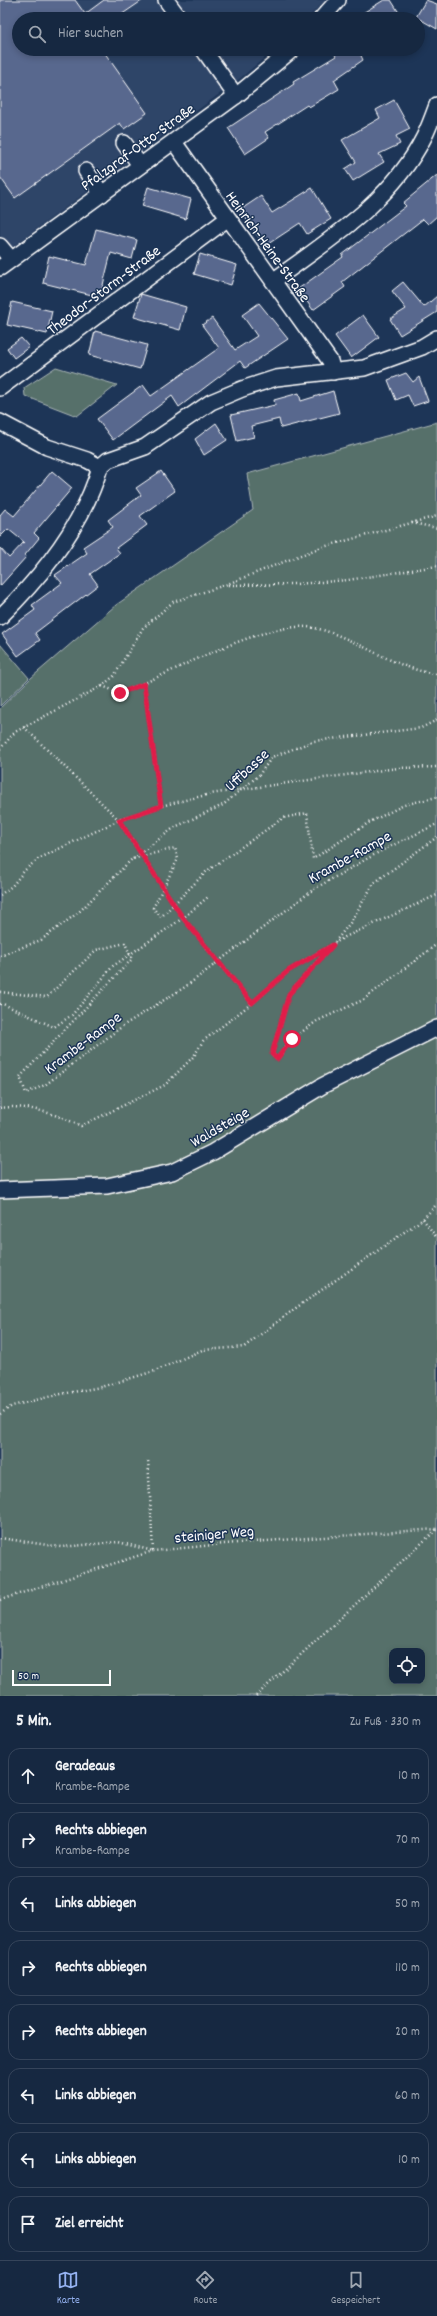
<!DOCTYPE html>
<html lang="de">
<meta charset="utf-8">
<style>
body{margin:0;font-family:Dekko,sans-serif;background:#23344c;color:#f1f3f6}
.controls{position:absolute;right:12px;bottom:12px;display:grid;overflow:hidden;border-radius:8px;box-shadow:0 2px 6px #0003}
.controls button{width:36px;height:36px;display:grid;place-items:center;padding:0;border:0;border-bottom:1px solid #35445a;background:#162841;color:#f1f3f6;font:20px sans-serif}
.scale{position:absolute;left:12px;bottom:10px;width:99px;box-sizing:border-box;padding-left:4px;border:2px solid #fff;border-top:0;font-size:11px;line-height:14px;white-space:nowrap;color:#fff;-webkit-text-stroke:3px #1d3557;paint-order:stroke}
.stop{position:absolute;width:12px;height:12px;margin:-9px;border:3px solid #e11d48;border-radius:50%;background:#fff}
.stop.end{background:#e11d48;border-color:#fff;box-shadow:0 1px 4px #0008}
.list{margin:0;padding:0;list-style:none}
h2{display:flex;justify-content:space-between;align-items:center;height:52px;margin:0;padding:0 16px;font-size:17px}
h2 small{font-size:13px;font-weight:400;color:#9ea6b1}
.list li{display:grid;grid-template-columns:26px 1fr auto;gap:12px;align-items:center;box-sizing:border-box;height:56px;margin:0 8px 8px;padding:0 8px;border:1px solid #35445a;border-radius:12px}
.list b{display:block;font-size:15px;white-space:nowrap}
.list p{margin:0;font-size:13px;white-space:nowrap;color:#9ea6b1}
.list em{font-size:13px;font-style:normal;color:#9ea6b1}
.icon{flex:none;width:22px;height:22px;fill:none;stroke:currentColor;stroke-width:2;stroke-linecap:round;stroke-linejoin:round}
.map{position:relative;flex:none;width:437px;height:1696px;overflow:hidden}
.search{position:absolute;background:#162841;box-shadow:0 2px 6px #0003;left:12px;right:12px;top:12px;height:44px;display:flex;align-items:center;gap:10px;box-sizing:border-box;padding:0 14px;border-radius:22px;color:#9ea6b1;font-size:15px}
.sheet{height:564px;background:#162841}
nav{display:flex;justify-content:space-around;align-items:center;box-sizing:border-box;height:56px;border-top:1px solid #35445a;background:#162841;font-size:11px;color:#9ea6b1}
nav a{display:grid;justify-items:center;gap:2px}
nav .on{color:#95b2f1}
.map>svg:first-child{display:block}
</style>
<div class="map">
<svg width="437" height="1696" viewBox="0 0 437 1696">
<rect width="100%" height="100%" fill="#1d3557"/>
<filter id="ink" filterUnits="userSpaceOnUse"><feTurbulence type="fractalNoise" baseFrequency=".025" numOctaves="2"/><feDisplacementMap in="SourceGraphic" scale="8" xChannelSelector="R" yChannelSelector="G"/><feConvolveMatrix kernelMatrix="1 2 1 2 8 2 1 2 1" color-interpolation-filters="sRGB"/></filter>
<g filter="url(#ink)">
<!-- built -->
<path fill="#2f4468" d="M0,0H325L307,19H19V49H275L237,81L0,256Z"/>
<!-- green -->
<g fill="#576f6b" stroke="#abb7b5" fill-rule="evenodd">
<path d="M56,367L117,385L77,416L25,396L24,388Z"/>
<path d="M437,422V1696H0V708L31,678L116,605L253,510L247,474ZM392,1651H422V1681H392Z"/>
<path d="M0,644L29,678L0,706Z"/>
</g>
<!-- building -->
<g fill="#59678e" stroke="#fff">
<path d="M0,0H75L85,14L104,0H143L115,19H19V49H102L147,113L124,129L120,123L15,198L0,177Z"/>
<path d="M384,0H391L403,19H353Z"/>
<path d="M426,0L437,4V29L416,17Z"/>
<path d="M331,49H358L363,60L334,80L339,89L309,107L307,105L265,132L269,138L245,154L228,128L294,84L293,82L336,56Z"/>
<path d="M394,100L410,129L396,136L400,144L379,154L384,162L353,181L345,169L356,162L342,140L380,118L376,110Z"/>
<path d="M437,175V216L428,224L423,219L342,282L345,287L313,310L298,289L343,257L342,255L406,206L403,203Z"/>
<path d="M148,187L191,199L186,219L142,206Z"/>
<path d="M312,188L331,219L307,234L300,223L265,246L240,210L261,196L272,213Z"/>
<path d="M96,229L137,240L132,259L111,253L100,297L43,283L49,256L86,265Z"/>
<path d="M200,254L237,265L231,285L194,274Z"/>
<path d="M403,282L424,307L437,296V312L400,335L390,319L406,309L392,291Z"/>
<path d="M141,294L186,307L180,330L134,317Z"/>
<path d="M12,302L52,311L47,334L7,325Z"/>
<path d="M259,303L288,339L245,368L240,361L179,407L172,396L113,440L97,419L143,385L151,396L219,348L202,325L212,318L235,350L257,336L242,315Z"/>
<path d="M363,315L379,337L351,358L335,336Z"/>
<path d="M95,331L147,345L140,369L89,355Z"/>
<path d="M21,338L29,347L14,358L7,348Z"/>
<path d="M406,373L413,382L419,377L428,401L413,406L408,395L396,400L388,380Z"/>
<path d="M333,391L339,413L281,428L279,419L251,426L254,437L237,441L231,415L275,405L274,400L299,393L301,401Z"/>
<path d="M216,423L227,440L204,455L195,439Z"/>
<path d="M52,471L72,488L34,533L39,538L25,555L26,557L0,586V548L9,558L24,542L8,529L0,537V515L5,509L14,516Z"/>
<path d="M161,471L175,491L140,516L147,525L116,548L120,553L90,574L98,585L35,633L40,640L18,656L2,634L35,610L32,605L62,583L55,575L87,553L83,547L113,527L108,520L141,495L136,488Z"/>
</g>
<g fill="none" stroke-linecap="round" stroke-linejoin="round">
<defs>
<g id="minor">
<path d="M166,0L180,19"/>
<path d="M321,19L338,0"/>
<path d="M203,49L236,96"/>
<path d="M174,142L330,361L333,372"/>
<path d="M124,143L140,165"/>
<path d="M86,171L102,194"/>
<path d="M0,246L11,259"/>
<path d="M0,268L236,96L293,49"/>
<path d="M273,281C329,240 392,201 424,137C429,127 433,116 437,105"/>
<path d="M0,388L227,219"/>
<path d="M0,422L47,447L87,460L100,467"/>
<path d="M100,467L108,460L145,447L211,402L242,389L276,378L364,368L422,347L437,338"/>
<path d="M0,617C42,576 84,523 100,467"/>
<path d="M0,1190L107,1186L172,1172L213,1152L322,1086L437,1028"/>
</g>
</defs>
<!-- minor casing -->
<use href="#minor" stroke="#fff" stroke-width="18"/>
<!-- path -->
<g stroke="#fff" stroke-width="2.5" stroke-dasharray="1 3" stroke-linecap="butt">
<path d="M412,523L437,528"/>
<path d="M229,585L296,584L348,580L437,566"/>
<path d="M144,684L161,806"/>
<path d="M102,686L120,693C170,675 265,618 315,628C358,638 393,669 437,674"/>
<path d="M24,727L119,820L183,918L252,1003"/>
<path d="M0,749L15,732L102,686L114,676L143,628L173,602L225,585L319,548L437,516"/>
<path d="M133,859L175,827L223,805L259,775L272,757L314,741L421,728L437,720"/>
<path d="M0,895L12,886L25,870L38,859L119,820L161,806L210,794L302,781L398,768L437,767"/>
<path d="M335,942L350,923L374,883L437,837"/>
<path d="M331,946L289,994L272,1054L277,1059L292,1039L317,1021L363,1000L437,944"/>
<path d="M0,956L41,940L79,912L132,859L175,848L178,859L153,908L161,917L207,871L283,818L307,813L313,859L370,822L404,805L437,797"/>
<path d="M0,992L47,997L96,950L125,943L132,959L20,1077L26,1093L45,1085L124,1025L185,987L314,889L379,852L437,824"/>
<path d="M0,1004H3L54,1027L72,1015L113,966L183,918L208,897"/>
<path d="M0,1108C27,1104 56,1114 81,1126L165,1085L194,1056L203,1041L252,1003L288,971L345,937L437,895"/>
<path d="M423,1219L437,1238"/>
<path d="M0,1414L12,1406L56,1395L101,1387L155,1371L202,1350L244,1347L293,1310L423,1219L437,1204"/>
<path d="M0,1538L61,1547L118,1542L153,1551L148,1459"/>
<path d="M0,1600L153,1551L224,1544L437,1529"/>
<path d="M256,1696L437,1529"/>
</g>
<!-- minor -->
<use href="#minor" stroke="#1d3557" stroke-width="15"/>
</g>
</g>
<g fill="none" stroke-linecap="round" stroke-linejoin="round" filter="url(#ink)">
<!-- route -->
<path stroke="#e11d48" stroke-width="5" d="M120,693L144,684L161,806L119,820L183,918L252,1003L288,971L333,945L289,994L272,1054L277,1059L292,1039"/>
</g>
<g text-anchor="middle" stroke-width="3" stroke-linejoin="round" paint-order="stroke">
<!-- street labels -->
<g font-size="16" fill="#fff" stroke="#1d3557">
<text transform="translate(137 146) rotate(-36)" y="6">Pfalzgraf-Otto-Straße</text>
<text transform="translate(269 246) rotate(54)" y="6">Heinrich-Heine-Straße</text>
<text transform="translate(103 289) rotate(-37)" y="6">Theodor-Storm-Straße</text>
<text transform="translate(246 769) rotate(-43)" y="6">Uffbasse</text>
<text transform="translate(349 856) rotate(-29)" y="6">Krambe-Rampe</text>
<text transform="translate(82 1042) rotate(-37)" y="6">Krambe-Rampe</text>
<text transform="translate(219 1126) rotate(-30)" y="6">Waldsteige</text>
<text transform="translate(214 1533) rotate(-5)" y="6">steiniger Weg</text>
</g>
</g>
</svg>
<div class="controls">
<button><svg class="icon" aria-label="locate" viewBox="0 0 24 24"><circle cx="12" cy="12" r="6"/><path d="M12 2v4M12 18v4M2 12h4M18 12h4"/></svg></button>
</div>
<div class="scale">50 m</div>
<div class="stop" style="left:292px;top:1039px"></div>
<div class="stop end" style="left:120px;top:693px"></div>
<div class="search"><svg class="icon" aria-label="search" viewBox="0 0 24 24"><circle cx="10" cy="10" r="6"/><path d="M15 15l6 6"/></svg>Hier suchen</div>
</div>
<section class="sheet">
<h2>5 Min.<small>Zu Fuß · 330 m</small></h2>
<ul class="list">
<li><svg class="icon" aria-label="ahead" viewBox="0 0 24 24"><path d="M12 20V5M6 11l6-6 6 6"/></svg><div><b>Geradeaus</b><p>Krambe-Rampe</p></div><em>10 m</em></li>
<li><svg class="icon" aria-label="right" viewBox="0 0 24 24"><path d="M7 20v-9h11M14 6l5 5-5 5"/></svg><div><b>Rechts abbiegen</b><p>Krambe-Rampe</p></div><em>70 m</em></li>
<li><svg class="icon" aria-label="left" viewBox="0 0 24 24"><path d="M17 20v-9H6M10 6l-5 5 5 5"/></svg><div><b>Links abbiegen</b></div><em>50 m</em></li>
<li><svg class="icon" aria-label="right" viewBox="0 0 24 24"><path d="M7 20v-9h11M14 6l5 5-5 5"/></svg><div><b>Rechts abbiegen</b></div><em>110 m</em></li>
<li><svg class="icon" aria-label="right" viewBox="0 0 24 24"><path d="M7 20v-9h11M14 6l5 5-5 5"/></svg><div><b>Rechts abbiegen</b></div><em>20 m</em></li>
<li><svg class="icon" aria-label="left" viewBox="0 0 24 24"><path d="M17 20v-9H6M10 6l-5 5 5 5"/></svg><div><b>Links abbiegen</b></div><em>60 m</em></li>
<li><svg class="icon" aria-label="left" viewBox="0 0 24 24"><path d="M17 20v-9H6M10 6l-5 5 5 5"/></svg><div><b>Links abbiegen</b></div><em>10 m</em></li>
<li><svg class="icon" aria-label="arrive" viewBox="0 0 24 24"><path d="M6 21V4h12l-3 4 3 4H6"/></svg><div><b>Ziel erreicht</b></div></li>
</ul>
</section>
<nav>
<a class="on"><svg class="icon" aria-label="map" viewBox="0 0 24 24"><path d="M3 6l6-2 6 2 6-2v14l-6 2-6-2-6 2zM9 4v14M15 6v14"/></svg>Karte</a>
<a><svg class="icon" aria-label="directions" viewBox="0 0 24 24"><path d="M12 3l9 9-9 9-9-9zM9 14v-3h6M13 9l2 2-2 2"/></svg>Route</a>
<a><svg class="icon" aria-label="saved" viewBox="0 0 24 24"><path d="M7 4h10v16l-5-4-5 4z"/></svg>Gespeichert</a>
</nav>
